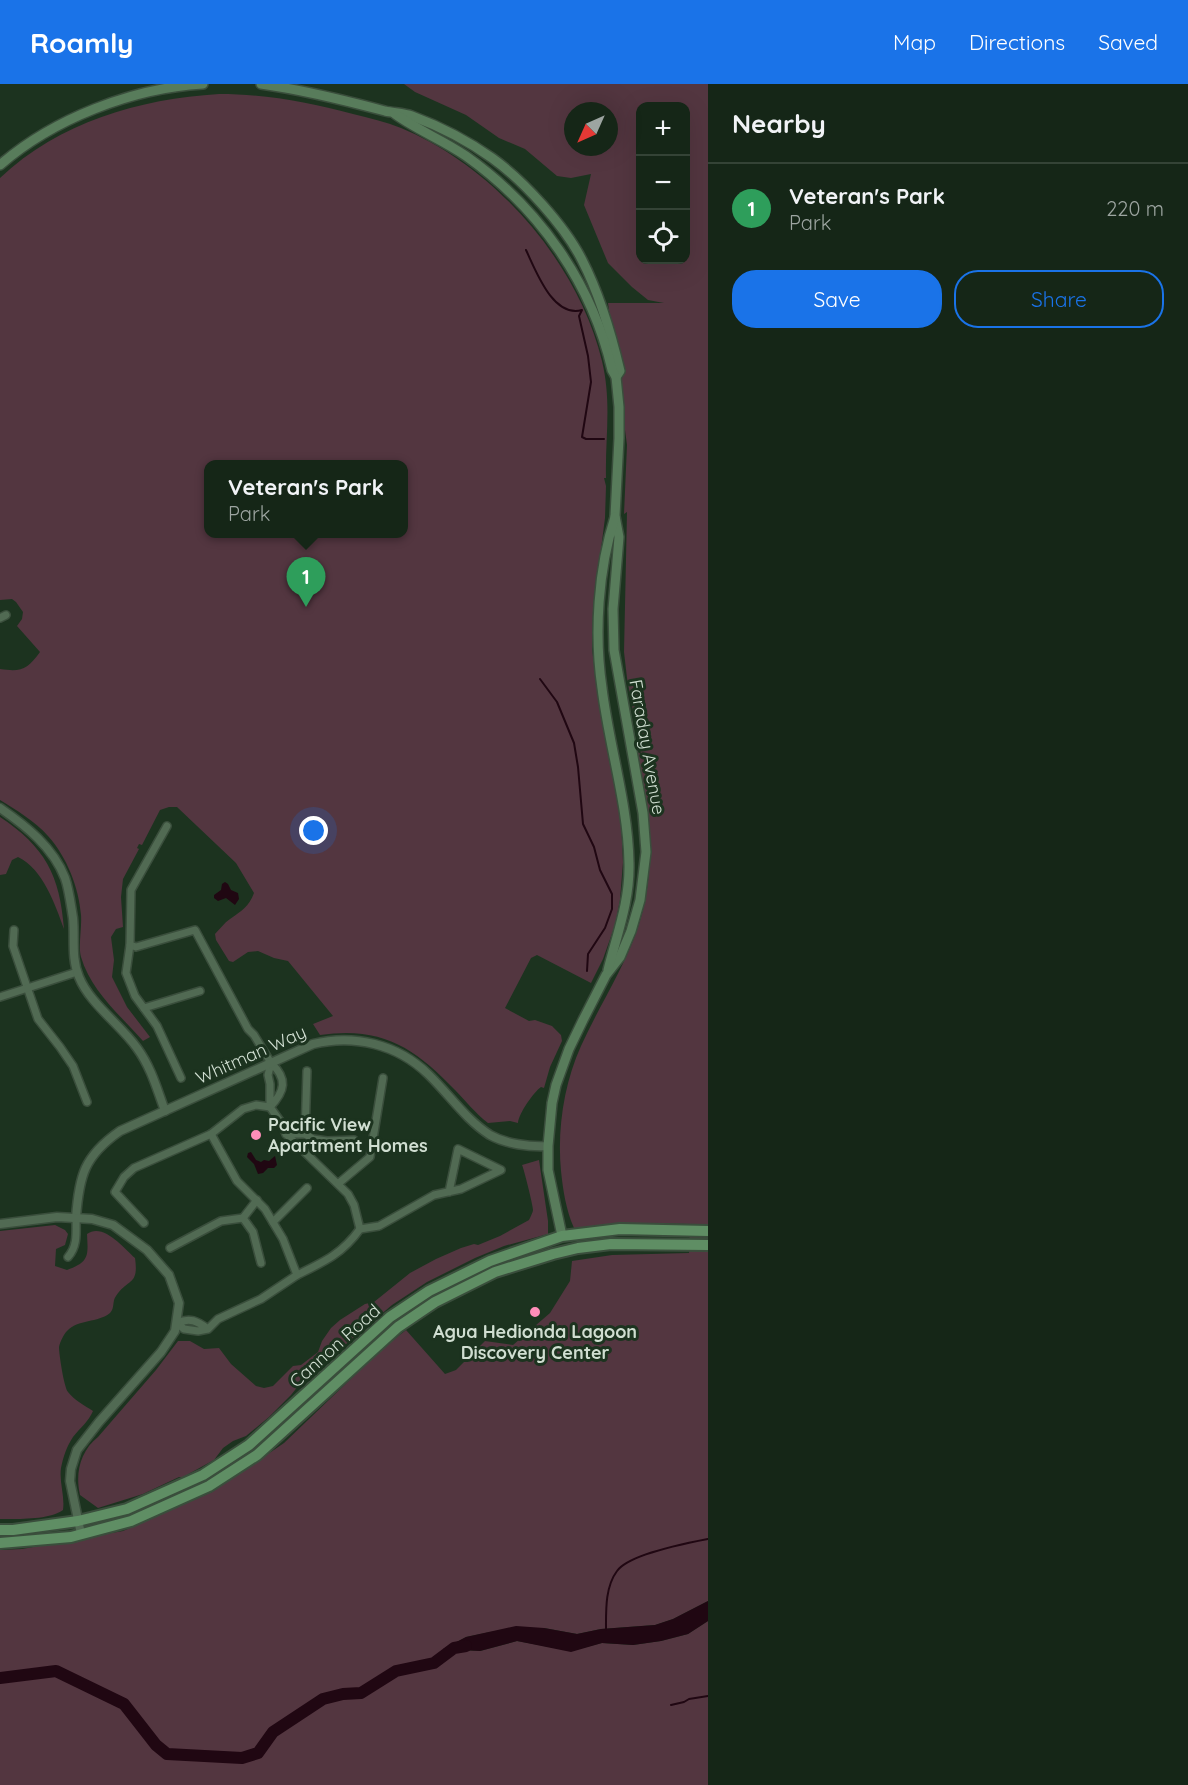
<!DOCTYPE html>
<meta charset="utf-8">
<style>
body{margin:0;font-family:Quicksand,sans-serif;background:#223224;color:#f1f3f6}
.controls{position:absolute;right:18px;top:18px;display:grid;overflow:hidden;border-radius:12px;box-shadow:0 6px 24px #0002}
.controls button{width:54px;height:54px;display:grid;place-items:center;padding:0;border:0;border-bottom:2px solid #344336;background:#152617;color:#f1f3f6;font:30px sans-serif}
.compass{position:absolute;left:564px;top:18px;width:54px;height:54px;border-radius:50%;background:#152617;box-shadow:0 6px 24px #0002;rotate:225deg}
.you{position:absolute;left:314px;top:747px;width:21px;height:21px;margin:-15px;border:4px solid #fff;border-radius:50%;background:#1a73e8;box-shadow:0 0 0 9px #1a73e833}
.badge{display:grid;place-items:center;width:39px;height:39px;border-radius:50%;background:#1a73e8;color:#fff;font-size:20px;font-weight:700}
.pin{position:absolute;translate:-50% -50px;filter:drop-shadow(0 2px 3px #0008)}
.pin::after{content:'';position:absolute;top:32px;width:21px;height:18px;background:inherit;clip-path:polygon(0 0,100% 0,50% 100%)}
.popup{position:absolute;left:204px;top:376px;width:204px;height:78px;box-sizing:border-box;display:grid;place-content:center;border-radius:12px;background:#152617;filter:drop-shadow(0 2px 4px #0005);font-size:20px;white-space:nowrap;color:#9da5a1}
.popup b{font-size:22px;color:#f1f3f6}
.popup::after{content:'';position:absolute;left:50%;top:100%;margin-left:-12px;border:12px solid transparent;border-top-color:#152617}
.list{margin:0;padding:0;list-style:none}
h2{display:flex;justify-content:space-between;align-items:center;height:78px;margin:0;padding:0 24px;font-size:26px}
h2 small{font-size:20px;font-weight:400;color:#9da5a1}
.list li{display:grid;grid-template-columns:39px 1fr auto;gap:18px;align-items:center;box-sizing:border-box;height:90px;padding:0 24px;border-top:2px solid #344336}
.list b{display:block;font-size:22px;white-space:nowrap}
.list p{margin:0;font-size:20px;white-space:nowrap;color:#9da5a1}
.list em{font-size:20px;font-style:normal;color:#9da5a1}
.actions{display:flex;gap:12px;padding:18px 24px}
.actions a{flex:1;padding:14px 0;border:2px solid #1a73e8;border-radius:24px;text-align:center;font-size:21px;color:#1a73e8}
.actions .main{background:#1a73e8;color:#fff}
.icon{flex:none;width:33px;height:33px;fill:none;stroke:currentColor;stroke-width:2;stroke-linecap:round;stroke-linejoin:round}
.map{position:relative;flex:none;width:708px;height:1701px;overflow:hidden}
header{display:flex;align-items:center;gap:36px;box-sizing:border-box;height:84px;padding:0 30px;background:#1a73e8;color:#fff}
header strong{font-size:28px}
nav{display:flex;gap:33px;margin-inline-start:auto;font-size:21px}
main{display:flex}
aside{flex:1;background:#152617}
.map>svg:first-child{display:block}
</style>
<header>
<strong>Roamly</strong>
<nav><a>Map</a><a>Directions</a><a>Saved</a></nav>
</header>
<main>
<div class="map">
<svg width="708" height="1701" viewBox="0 0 708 1701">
<rect width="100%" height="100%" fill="#1c331f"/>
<!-- green -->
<g fill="#533640" fill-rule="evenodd">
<path d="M404,0H708V1517L673,1535L655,1541L601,1545L577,1550L544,1544L490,1548L466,1553L444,1565L480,1567L517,1557L571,1567L602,1559L633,1561L661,1557L688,1550L708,1537V1701H0V1466L22,1465L123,1447L212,1408L284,1359L383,1264L406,1246L445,1290L456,1286L485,1257L513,1261L550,1229L570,1197L572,1177L612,1171L689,1169L690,1140L647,1139L574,1144C566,1126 563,1106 561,1087C557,1045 564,1000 581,962C599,922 624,885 638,843C658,783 648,728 637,668L641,670L627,594L624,568L627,428L624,430L627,361L608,219H664L648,216L632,203L608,179L584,121L591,90L571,94L557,92L525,65L499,54L466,31L415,8ZM640,22H686V176H640ZM573,27H609V63H573Z"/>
<path d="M219,10C265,10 308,18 353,30C369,34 386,38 401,44C495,83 578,178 602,277C612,319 605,353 606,394H604L606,402L605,434L593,527L592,565L597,604L621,737L623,778L620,816L615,841L603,875L591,899L537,871L531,874L505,924L529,937L535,936L552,942L561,951L562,957L550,983L544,1004L541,1003C533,1009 519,1029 518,1039L510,1037L488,1039C475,1029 466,1017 455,1006C414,963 381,942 320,951L313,940L333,932L288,877L274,874L258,867L248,868L233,878L229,877L216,856L215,850C220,845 224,839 230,835C241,827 249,823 254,809L236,779L177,723H169L160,726L142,761L139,760L137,764L139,765L123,795L121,813L123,843L116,845L111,853L114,876L112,893L127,923L150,953L143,957C120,931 91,907 81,873C78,862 82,844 81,831C79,804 67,773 48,752C35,737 16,726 0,716V585C21,588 27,586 40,568L17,542L22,535L23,528L16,518L12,515L0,516V94C59,38 139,15 219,10ZM208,380H404V450H208Z"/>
<path d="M0,733C45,763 60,791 64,845C55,820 43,785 18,773L12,776L6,790L0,791Z"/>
<path d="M539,1076L548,1137V1150L504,1162L475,1174L427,1198L392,1221L339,1266L307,1296L299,1301L291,1311L269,1333L246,1352L233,1357L223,1364L214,1376L183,1393H179L143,1410L98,1424L80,1411C75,1390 80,1367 98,1353L156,1286L178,1257H190L204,1265L219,1264L231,1280L256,1302L264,1304L273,1302L293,1282L301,1281L318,1268L322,1257L331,1244L340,1236L365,1220L374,1218L410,1189L436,1175L461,1164L474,1160L478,1161L500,1152L529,1136C530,1134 533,1128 533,1126C533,1122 524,1085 522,1081Z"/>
<path d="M55,1141L65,1146L68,1150L65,1161L56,1165L55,1182L67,1186C90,1178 88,1171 87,1150C103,1138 124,1164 135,1174C139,1202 128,1194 116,1212C112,1217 115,1224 110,1229C98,1239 78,1235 67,1247C64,1250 60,1258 59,1263C59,1270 64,1303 68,1308C74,1316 84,1321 93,1327C89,1337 80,1344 73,1353C67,1362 63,1373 61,1384C59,1398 65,1412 63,1426C49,1436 18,1435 0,1435V1147Z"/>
</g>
<!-- water -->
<g fill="#200712">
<path d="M225,798L228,800L231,806L238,809L239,815L235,821L226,814L218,817L214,814V811L221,806L222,800Z"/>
<path d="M251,1068L256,1076L261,1078L264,1076L269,1077L275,1072L277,1081L274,1084H268L263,1089L258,1090L254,1080L247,1073L248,1069Z"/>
<path d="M708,1517V1537L688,1550L661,1557L633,1561L602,1559L571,1568L517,1557L480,1567L443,1565L466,1553L516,1542L544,1544L577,1550L601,1545L655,1541L673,1535Z"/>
</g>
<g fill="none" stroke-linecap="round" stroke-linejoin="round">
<!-- stream -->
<g stroke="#200712" stroke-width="2">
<path d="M526,166C536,187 553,234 582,226L579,232L588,272L591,298L582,353L586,355H604"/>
<path d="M540,595L557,618L574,659L578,683L583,740L594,763L600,786L612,810V825L605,844L588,870L587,887"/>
<path d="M606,1546C606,1527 605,1503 617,1487C629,1470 687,1459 708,1455"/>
<path d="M671,1621L684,1618L689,1615L708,1612"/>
</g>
<!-- river -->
<path stroke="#200712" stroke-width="12" d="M0,1594L56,1587L124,1620L156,1661L167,1670L242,1674L258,1669L273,1648L323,1615L343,1610L361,1609L396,1587L434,1579L454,1564L466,1562"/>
<defs>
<g id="minor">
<path d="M0,534L6,531"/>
<path d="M167,742L131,806L130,861L136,863L195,846L248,945L254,951L271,979"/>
<path d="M14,846L13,862L38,935L60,963L73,982L87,1018"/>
<path d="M130,861L126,889L135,912L157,942L181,994"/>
<path d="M0,913L77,888"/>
<path d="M144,924L200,907"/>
<path d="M270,1023C285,1007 288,995 271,979L268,991L270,1000V1023L280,1037L286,1050L348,1110L354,1121L360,1145"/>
<path d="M286,1050H305L313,1055L327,1057L354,1056"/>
<path d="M305,1050L307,987"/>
<path d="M339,1099L370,1073L383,994"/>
<path d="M257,1116L243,1134L253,1148L261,1179"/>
<path d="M273,1138L307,1104"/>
<path d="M144,1139L115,1108L124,1093L134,1084L211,1050L243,1025L256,1021L270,1023"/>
<path d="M170,1164L221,1137L243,1134"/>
<path d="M68,1173C78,1162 76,1148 76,1134"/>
<path d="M297,1191C324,1178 342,1170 360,1145L379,1142L434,1111L461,1105L501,1086L458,1065L449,1108"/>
<path d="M208,1245C197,1237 190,1233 177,1239L184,1245L198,1247L208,1245L218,1235L261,1215L297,1191L283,1155L265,1125L237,1097L211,1050"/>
</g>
<g id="tertiary">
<path d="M0,724C26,742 53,763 65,794C69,805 71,822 73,834C75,854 71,874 79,893C90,920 120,940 137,964C151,983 157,1005 165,1027"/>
<path d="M76,1134C79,1092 84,1072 120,1047L313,960C354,950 397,960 428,990C449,1010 465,1035 490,1051C506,1060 529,1063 548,1062"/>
<path d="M0,1140L57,1133L92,1135L113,1141L147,1166L169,1191L179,1219L175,1247L161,1268L99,1338L77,1366L71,1385L70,1397L81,1450"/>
</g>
<g id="secondary">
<path d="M261,0C304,6 344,16 385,27C394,29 404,29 412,32C439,42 468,57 492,74C523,96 565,142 582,176C600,211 611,249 620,287L616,293"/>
<path d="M395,30C417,46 443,56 466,72C539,124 592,199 612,286L616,293L619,323V354L615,432L619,453L613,525L614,566L643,729L646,768L640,816L631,847L620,873L606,891L583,936L569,965L556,1001L552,1019L548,1062V1086L561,1147"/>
<path d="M0,81C53,35 132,4 203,0"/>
<path d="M608,886C617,850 630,817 629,779C628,720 609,662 602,604C594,550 598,485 615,433"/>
</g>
<g id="primary">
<path d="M0,1446H13L78,1437L127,1425L203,1391L249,1361L390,1233L429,1207L490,1177L562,1152L620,1145L708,1147"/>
<path d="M0,1459L71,1453L131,1437L209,1402L257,1371L398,1243L435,1218L495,1188L553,1170L578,1164L611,1160L708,1161"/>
</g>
</defs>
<!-- minor casing -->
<use href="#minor" stroke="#3a4e3c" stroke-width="10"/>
<!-- tertiary casing -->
<use href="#tertiary" stroke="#3a4e3c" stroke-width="11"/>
<!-- secondary casing -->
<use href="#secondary" stroke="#3a4e3c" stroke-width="12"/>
<!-- primary casing -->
<use href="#primary" stroke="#3a4e3c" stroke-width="14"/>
<!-- minor -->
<use href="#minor" stroke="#516a53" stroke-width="7"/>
<!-- tertiary -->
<use href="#tertiary" stroke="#516a53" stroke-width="8"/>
<!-- secondary -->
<use href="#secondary" stroke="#587c5b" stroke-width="9"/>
<!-- primary -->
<use href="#primary" stroke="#5f8e64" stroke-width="10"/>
</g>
<!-- markers -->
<g fill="#ff8eb9" stroke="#1c331f" stroke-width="2">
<circle cx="256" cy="1051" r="6"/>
<circle cx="535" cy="1228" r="6"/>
</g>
<g text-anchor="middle" stroke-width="6" stroke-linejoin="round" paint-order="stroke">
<!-- street labels -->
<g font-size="18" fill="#d0ded1" stroke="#1c331f">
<text transform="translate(647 663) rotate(80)" y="6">Faraday Avenue</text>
<text transform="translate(251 971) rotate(-24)" y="6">Whitman Way</text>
<text transform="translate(335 1262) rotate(-42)" y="6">Cannon Road</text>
</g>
<!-- poi labels -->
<g font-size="18" font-weight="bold" fill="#d0ded1" stroke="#1c331f" text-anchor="start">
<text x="268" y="1047">Pacific View<tspan x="268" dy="21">Apartment Homes</tspan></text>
<text x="535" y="1254" text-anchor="middle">Agua Hedionda Lagoon<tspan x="535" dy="21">Discovery Center</tspan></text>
</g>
</g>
</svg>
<div class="controls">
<button>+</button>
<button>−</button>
<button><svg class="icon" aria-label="locate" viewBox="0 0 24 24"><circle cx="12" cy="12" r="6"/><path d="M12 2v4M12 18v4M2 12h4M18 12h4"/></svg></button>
</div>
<svg class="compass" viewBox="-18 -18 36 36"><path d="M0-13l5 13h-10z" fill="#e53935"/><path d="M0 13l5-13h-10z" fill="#9da5a1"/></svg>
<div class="you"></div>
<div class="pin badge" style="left:306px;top:523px;background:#2e9e5b">1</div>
<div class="popup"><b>Veteran's Park</b>Park</div>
</div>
<aside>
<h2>Nearby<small></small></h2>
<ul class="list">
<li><span class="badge" style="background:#2e9e5b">1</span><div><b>Veteran's Park</b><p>Park</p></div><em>220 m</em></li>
</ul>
<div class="actions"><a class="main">Save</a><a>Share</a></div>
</aside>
</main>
